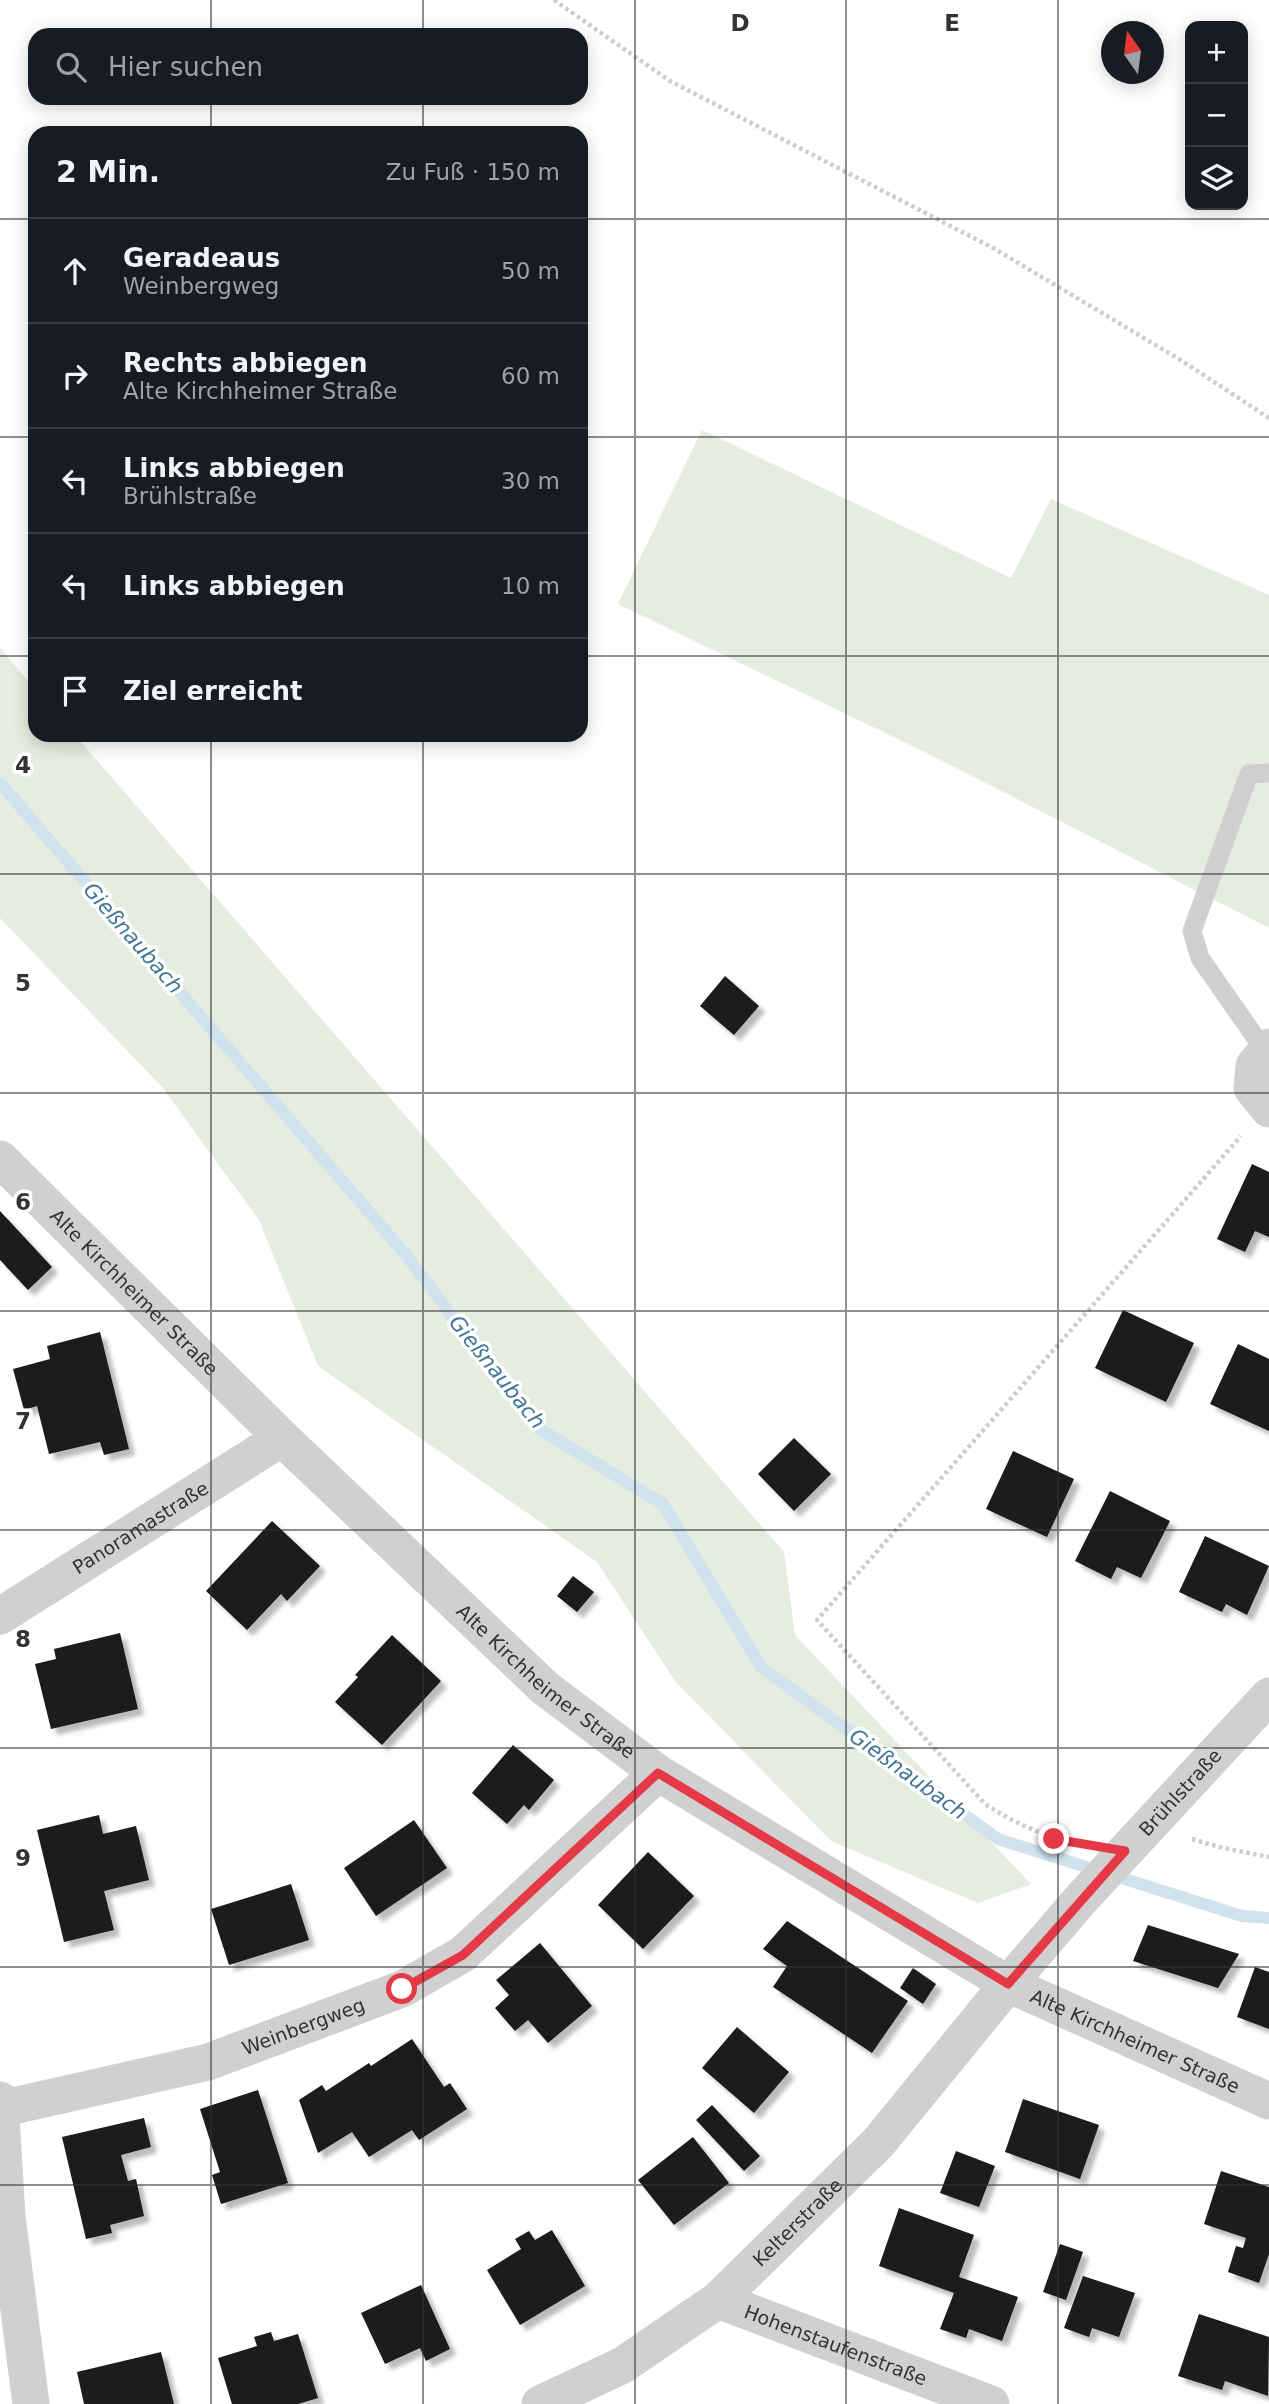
<!DOCTYPE html>
<html lang="de">
<meta charset="utf-8">
<style>
body{margin:0;font-family:"DejaVu Sans",sans-serif;background:#242831;color:#f1f3f6}
.controls{position:absolute;right:21px;top:21px;display:grid;overflow:hidden;border-radius:14px;box-shadow:0 4px 18px #0003}
.controls button{width:63px;height:63px;display:grid;place-items:center;padding:0;border:0;border-bottom:2px solid #363941;background:#171b24;color:#f1f3f6;font:35px sans-serif}
.compass{position:absolute;left:1101px;top:21px;width:63px;height:63px;border-radius:50%;background:#171b24;box-shadow:0 4px 18px #0003;rotate:346deg}
.stop{position:absolute;width:21px;height:21px;margin:-16px;border:5px solid #e63946;border-radius:50%;background:#fff}
.stop.end{background:#e63946;border-color:#fff;box-shadow:0 2px 7px #0008}
.list{margin:0;padding:0;list-style:none}
h2{display:flex;justify-content:space-between;align-items:center;height:91px;margin:0;padding:0 28px;font-size:30px}
h2 small{font-size:23px;font-weight:400;color:#9ea1a6}
.list li{display:grid;grid-template-columns:46px 1fr auto;gap:21px;align-items:center;box-sizing:border-box;height:105px;padding:0 28px;border-top:2px solid #363941}
.list b{display:block;font-size:26px;white-space:nowrap}
.list p{margin:0;font-size:23px;white-space:nowrap;color:#9ea1a6}
.list em{font-size:23px;font-style:normal;color:#9ea1a6}
.icon{flex:none;width:38px;height:38px;fill:none;stroke:currentColor;stroke-width:2;stroke-linecap:round;stroke-linejoin:round}
.map{position:relative;flex:none;width:1269px;height:2404px;overflow:hidden}
.search{position:absolute;background:#171b24;box-shadow:0 4px 18px #0003;left:28px;top:28px;width:560px;height:77px;display:flex;align-items:center;gap:18px;box-sizing:border-box;padding:0 24px;border-radius:21px;color:#9ea1a6;font-size:26px}
.panel{position:absolute;background:#171b24;box-shadow:0 4px 18px #0003;left:28px;top:126px;width:560px;height:616px;border-radius:21px}
.map>svg:first-child{display:block}
</style>
<div class="map">
<svg width="1269" height="2404" viewBox="0 0 1269 2404">
<defs>
<filter id="shadow"><feDropShadow dx="6" dy="6" stdDeviation="2" flood-color="#0004"/></filter>
</defs>
<rect width="100%" height="100%" fill="#fff"/>
<!-- green -->
<g fill="#e6ecdf">
<path d="M702,430L1011,578L1051,499L1269,595V928L927,753L618,604Z"/>
<path d="M0,648L35,689V735H75L784,1552L795,1635L1031,1884L978,1903L831,1841L675,1681L597,1562L318,1366L259,1220L162,1087L0,918Z"/>
</g>
<g fill="none" stroke-linecap="round" stroke-linejoin="round">
<!-- stream -->
<path stroke="#cfe2ee" stroke-width="12" d="M0,783L406,1255L536,1427L663,1504L761,1667L998,1839L1242,1916L1269,1918"/>
</g>
<!-- building -->
<g fill="#1a1a1a" filter="url(#shadow)">
<path d="M725,976L759,1006L734,1035L700,1006Z"/>
<path d="M1252,1164L1269,1172V1237L1255,1231L1245,1252L1217,1239Z"/>
<path d="M0,1211L52,1267L28,1290L0,1260Z"/>
<path d="M1123,1310L1194,1343L1166,1402L1095,1368Z"/>
<path d="M100,1332L129,1449L104,1455L100,1442L49,1454L37,1406L24,1410L13,1369L50,1359L47,1346Z"/>
<path d="M1238,1344L1269,1359V1431L1210,1404Z"/>
<path d="M794,1438L831,1474L794,1511L758,1474Z"/>
<path d="M1013,1451L1074,1479L1047,1537L986,1509Z"/>
<path d="M1110,1491L1170,1521L1141,1578L1117,1567L1111,1579L1075,1561Z"/>
<path d="M272,1521L320,1566L287,1601L281,1594L247,1630L206,1591Z"/>
<path d="M1205,1536L1269,1566L1247,1615L1226,1604L1222,1612L1179,1592Z"/>
<path d="M573,1576L594,1592L577,1612L557,1596Z"/>
<path d="M120,1633L138,1709L51,1729L35,1664L56,1659L54,1649Z"/>
<path d="M392,1635L441,1681L382,1745L335,1702L358,1677L355,1675Z"/>
<path d="M513,1745L554,1780L529,1810L524,1805L507,1824L472,1793Z"/>
<path d="M99,1815L103,1834L136,1826L149,1880L104,1891L114,1930L64,1942L37,1830Z"/>
<path d="M414,1820L447,1868L376,1916L344,1868Z"/>
<path d="M648,1852L694,1896L643,1949L598,1905Z"/>
<path d="M291,1884L309,1940L229,1965L211,1909Z"/>
<path d="M787,1921L908,2001L872,2053L773,1987L787,1966L763,1949Z"/>
<path d="M1148,1925L1239,1954L1218,1988L1133,1961Z"/>
<path d="M540,1943L592,2006L548,2043L528,2020L515,2031L495,2008L509,1995L496,1980Z"/>
<path d="M1255,1967L1269,1972V2029L1237,2017Z"/>
<path d="M913,1968L936,1984L923,2004L900,1988Z"/>
<path d="M737,2027L789,2072L754,2113L702,2068Z"/>
<path d="M412,2039L444,2087L450,2083L467,2109L419,2140L412,2130L369,2157L352,2132L318,2153L299,2100L322,2085L326,2091L369,2063L371,2066Z"/>
<path d="M258,2090L288,2183L221,2204L212,2175L220,2172L200,2109Z"/>
<path d="M1023,2099L1099,2125L1080,2179L1005,2152Z"/>
<path d="M712,2105L760,2156L744,2171L696,2120Z"/>
<path d="M144,2118L151,2147L121,2155L128,2181L136,2179L144,2216L110,2225L112,2233L86,2239L62,2137Z"/>
<path d="M693,2137L729,2183L674,2225L638,2180Z"/>
<path d="M956,2151L995,2166L979,2207L940,2193Z"/>
<path d="M1221,2171L1269,2187V2254L1259,2283L1228,2272L1236,2246L1243,2248L1246,2238L1204,2224Z"/>
<path d="M899,2208L974,2235L959,2277L1018,2297L1002,2341L969,2329L966,2338L940,2329L954,2293L879,2266Z"/>
<path d="M552,2230L585,2286L520,2325L487,2270L521,2249L515,2239L529,2231L535,2240Z"/>
<path d="M1060,2244L1083,2252L1066,2300L1043,2292Z"/>
<path d="M1083,2276L1135,2293L1119,2337L1092,2328L1089,2337L1064,2328Z"/>
<path d="M421,2285L450,2349L426,2361L420,2348L385,2364L361,2313Z"/>
<path d="M1199,2314L1269,2337L1268,2396L1225,2381L1222,2390L1178,2376Z"/>
<path d="M271,2332L274,2341L298,2334L318,2398L298,2404H232L218,2358L257,2346L254,2337Z"/>
<path d="M161,2352L174,2404H84L77,2372Z"/>
</g>
<g fill="none" stroke-linecap="round" stroke-linejoin="round">
<!-- path -->
<g stroke="#cdcdcd" stroke-width="4.5" stroke-dasharray="3.5 3.5" stroke-linecap="butt">
<path d="M554,0L670,81L995,249L1179,359L1269,418"/>
<path d="M1192,1839L1219,1847L1269,1857"/>
<path d="M1079,1843C1045,1837 1014,1823 985,1804L817,1620L1241,1136"/>
</g>
<!-- service -->
<path stroke="#d0d0d0" stroke-width="19" d="M1265,1051L1200,958L1192,931L1249,774L1269,773"/>
<!-- minor -->
<g stroke="#d0d0d0" stroke-width="37">
<path d="M1269,1047L1254,1066L1252,1088L1269,1109"/>
<path id="s1" d="M0,1159L282,1438L545,1688L658,1773L1008,1984L1269,2101"/>
<path id="s2" d="M0,1616L282,1438"/>
<path d="M0,2100L7,2216L31,2404"/>
<path id="s3" d="M0,2109L208,2062L402,1989L463,1954L658,1773"/>
<path id="s4" d="M718,2300L991,2404"/>
<path id="s5" d="M540,2404L623,2365L718,2300L878,2143L1008,1984L1082,1898L1269,1696"/>
</g>
</g>
<g fill="none" stroke-linecap="round" stroke-linejoin="round">
<!-- route -->
<path stroke="#e63946" stroke-width="9" d="M402,1989L463,1955L658,1773L1008,1984L1125,1851L1054,1839"/>
</g>
<!-- grid -->
<path fill="none" stroke="#333" stroke-width="2" stroke-opacity="0.55" d="M211,0V35M423,0V35M635,0V2404M846,0V2404M1058,0V2404M211,98V133M423,98V133M0,219H35M581,219H1269M0,437H35M581,437H1269M0,656H35M581,656H1269M211,735V2404M423,735V2404M0,874H1269M0,1093H1269M0,1311H1269M0,1530H1269M0,1748H1269M0,1967H1269M0,2185H1269"/>
<g text-anchor="middle" stroke-width="7" stroke-linejoin="round" paint-order="stroke">
<!-- street labels -->
<g font-size="19" fill="#333" stroke="#fff">
<text dy="7" stroke="none"><textPath href="#s1" startOffset="189">Alte Kirchheimer Straße</textPath></text>
<text dy="7" stroke="none"><textPath href="#s2" startOffset="166">Panoramastraße</textPath></text>
<text dy="7" stroke="none"><textPath href="#s1" startOffset="756">Alte Kirchheimer Straße</textPath></text>
<text dy="7" stroke="none"><textPath href="#s5" startOffset="894">Brühlstraße</textPath></text>
<text dy="7" stroke="none"><textPath href="#s3" startOffset="315">Weinbergweg</textPath></text>
<text dy="7" stroke="none"><textPath href="#s1" startOffset="1449">Alte Kirchheimer Straße</textPath></text>
<text dy="7" stroke="none"><textPath href="#s5" startOffset="318">Kelterstraße</textPath></text>
<text dy="7" stroke="none"><textPath href="#s4" startOffset="126">Hohenstaufenstraße</textPath></text>
</g>
<!-- water labels -->
<g font-size="21" font-style="italic" fill="#3f7597" stroke="#fff">
<text transform="translate(133 938) rotate(49)" y="7">Gießnaubach</text>
<text transform="translate(497 1372) rotate(51)" y="7">Gießnaubach</text>
<text transform="translate(908 1774) rotate(36)" y="7">Gießnaubach</text>
</g>
</g>
<g font-size="23" text-anchor="middle" font-weight="bold" fill="#333" stroke="#fff" stroke-width="7" stroke-linejoin="round" paint-order="stroke">
<text x="740" y="31">D</text>
<text x="952" y="31">E</text>
<text x="23" y="773">4</text>
<text x="23" y="991">5</text>
<text x="23" y="1210">6</text>
<text x="23" y="1429">7</text>
<text x="23" y="1647">8</text>
<text x="23" y="1866">9</text>
</g>
</svg>
<div class="controls">
<button>+</button>
<button>−</button>
<button><svg class="icon" aria-label="layers" viewBox="0 0 24 24"><path d="M12 4l9 5-9 5-9-5zM3 14l9 5 9-5"/></svg></button>
</div>
<svg class="compass" viewBox="-18 -18 36 36"><path d="M0-13l5 13h-10z" fill="#e53935"/><path d="M0 13l5-13h-10z" fill="#9ea1a6"/></svg>
<div class="stop" style="left:402px;top:1989px"></div>
<div class="stop end" style="left:1054px;top:1839px"></div>
<div class="search"><svg class="icon" aria-label="search" viewBox="0 0 24 24"><circle cx="10" cy="10" r="6"/><path d="M15 15l6 6"/></svg>Hier suchen</div>
<section class="panel">
<h2>2 Min.<small>Zu Fuß · 150 m</small></h2>
<ul class="list">
<li><svg class="icon" aria-label="ahead" viewBox="0 0 24 24"><path d="M12 20V5M6 11l6-6 6 6"/></svg><div><b>Geradeaus</b><p>Weinbergweg</p></div><em>50 m</em></li>
<li><svg class="icon" aria-label="right" viewBox="0 0 24 24"><path d="M7 20v-9h11M14 6l5 5-5 5"/></svg><div><b>Rechts abbiegen</b><p>Alte Kirchheimer Straße</p></div><em>60 m</em></li>
<li><svg class="icon" aria-label="left" viewBox="0 0 24 24"><path d="M17 20v-9H6M10 6l-5 5 5 5"/></svg><div><b>Links abbiegen</b><p>Brühlstraße</p></div><em>30 m</em></li>
<li><svg class="icon" aria-label="left" viewBox="0 0 24 24"><path d="M17 20v-9H6M10 6l-5 5 5 5"/></svg><div><b>Links abbiegen</b></div><em>10 m</em></li>
<li><svg class="icon" aria-label="arrive" viewBox="0 0 24 24"><path d="M6 21V4h12l-3 4 3 4H6"/></svg><div><b>Ziel erreicht</b></div></li>
</ul>
</section>
</div>
